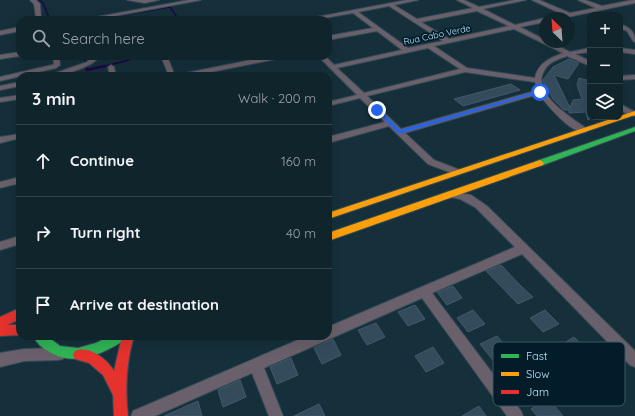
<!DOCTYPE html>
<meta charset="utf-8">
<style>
body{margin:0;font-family:Quicksand,sans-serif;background:#192c34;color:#f1f3f6}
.controls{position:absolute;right:12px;top:12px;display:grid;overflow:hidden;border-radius:8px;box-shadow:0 4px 16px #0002}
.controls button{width:36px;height:36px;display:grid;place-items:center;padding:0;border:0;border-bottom:1px solid #304148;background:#10242c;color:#f1f3f6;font:20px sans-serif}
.compass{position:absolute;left:539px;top:12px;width:36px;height:36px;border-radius:50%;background:#10242c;box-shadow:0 4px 16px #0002;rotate:335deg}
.stop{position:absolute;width:12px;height:12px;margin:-9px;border:3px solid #2563eb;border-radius:50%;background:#fff}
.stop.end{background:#2563eb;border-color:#fff;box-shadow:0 1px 4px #0008}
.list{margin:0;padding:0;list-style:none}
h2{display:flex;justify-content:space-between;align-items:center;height:52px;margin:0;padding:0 16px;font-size:17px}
h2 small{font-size:13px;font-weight:400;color:#9ca4a9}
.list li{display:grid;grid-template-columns:26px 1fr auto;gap:12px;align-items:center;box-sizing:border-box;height:72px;padding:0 16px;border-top:1px solid #304148}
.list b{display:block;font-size:15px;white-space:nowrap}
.list em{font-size:13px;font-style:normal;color:#9ca4a9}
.icon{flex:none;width:22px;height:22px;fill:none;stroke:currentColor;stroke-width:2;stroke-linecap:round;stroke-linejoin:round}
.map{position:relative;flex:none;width:635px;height:416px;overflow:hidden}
.search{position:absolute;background:#10242c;box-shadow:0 4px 16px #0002;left:16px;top:16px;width:316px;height:44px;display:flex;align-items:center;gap:10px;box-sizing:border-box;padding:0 14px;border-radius:12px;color:#9ca4a9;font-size:15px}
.panel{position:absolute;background:#10242c;box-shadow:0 4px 16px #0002;left:16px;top:72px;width:316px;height:268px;border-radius:12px}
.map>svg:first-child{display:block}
</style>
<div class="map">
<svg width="635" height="416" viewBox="0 0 635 416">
<rect width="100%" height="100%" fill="#15303b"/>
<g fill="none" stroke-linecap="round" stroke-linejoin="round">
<!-- stream-far1 -->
<g stroke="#1f044b" stroke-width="1.5">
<path d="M39,0L43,3L50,20"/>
<path d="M93,20L170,7L179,20"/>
<path d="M84,56L86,67"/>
<path d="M101,67L145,56"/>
</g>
<!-- stream -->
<path stroke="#1f044b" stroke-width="2.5" d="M86,66L87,70L105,66"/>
</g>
<!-- building -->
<g fill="#344b5b" stroke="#435969">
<path d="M569,59L579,63L568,79L554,75L570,108L573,100L582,99L577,85L579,78L590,81V119L588,120L586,112L569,113V110H564L553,99L545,84L544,83L543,80L553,67Z"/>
<path d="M511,84L520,90L463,106L454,99Z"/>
<path d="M501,265L520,285L533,297L518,304L486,271Z"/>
<path d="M453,286L462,298L447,305L437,292Z"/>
<path d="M415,305L425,319L408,326L398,312Z"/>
<path d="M473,310L485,324L468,332L457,318Z"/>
<path d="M545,310L559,324L543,332L530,318Z"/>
<path d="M376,323L385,337L367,345L358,330Z"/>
<path d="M497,336L510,351L493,360L480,344Z"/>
<path d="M574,337L589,353L573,362L559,346Z"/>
<path d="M333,339L341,355L322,364L314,348Z"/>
<path d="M433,347L444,363L426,372L415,356Z"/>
<path d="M291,358L298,375L277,384L270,367Z"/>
<path d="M240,380L246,397L223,407L218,390Z"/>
<path d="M548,398L563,416H537L531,409Z"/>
<path d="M198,401L202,416H164Z"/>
<path d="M319,404L325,416H294Z"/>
<path d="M479,406L486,416H462Z"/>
</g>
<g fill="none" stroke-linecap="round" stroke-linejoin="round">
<defs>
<g id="street">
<path d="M30,0H36L40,4L41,18L36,17L34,4Z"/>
<path d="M127,0H159L145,3Z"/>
<path d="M189,0H201L93,20H81Z"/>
<path d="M407,0H418L394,5L417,19L473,8L457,0H464L479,7L515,0H526L483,9L515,25L545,18V22L520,27L545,40V42H550L570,52L590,48V52L575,54L590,61V66L567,56C559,59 548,62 544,71C531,93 571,118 586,128V132C572,135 547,105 539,94L405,133L434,160L460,170L462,172L460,174L457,175L428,164L389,126L328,143V137L385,122L360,98L328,106V102L357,95L318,56H325L334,65L402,50L377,31L328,40V36L373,28L353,13L313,20H301ZM389,6L443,41L408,48L358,12ZM477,11L509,26L449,39L421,22ZM514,29L563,53C550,58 538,63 535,78L467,68L434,46ZM428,48L460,69L364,93L337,68ZM465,72L535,82L538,90L401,129L367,96Z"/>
<path d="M532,0H539L570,13L596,8L578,0H585L602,6L633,0H635V3L563,18H552L564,15Z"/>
<path d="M620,24C630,28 635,31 635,42L633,41L627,31L620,28Z"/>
<path d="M20,27V31L0,35V31Z"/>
<path d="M620,48L635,50V54L620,52Z"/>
<path d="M20,52V56L0,59V55Z"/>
<path d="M53,56H59L60,65L56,68L0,81V77L52,65L54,64Z"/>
<path d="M89,56H95L96,60C90,67 58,78 50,75L87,62L90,59Z"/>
<path d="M161,56H167L175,76H169Z"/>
<path d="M271,56H284L281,58L191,76H178L181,74Z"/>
<path d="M111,65L114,67L116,76H110L108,67Z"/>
<path d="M635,75V79L620,80V76Z"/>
<path d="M20,82V86L0,90V86Z"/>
<path d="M20,95V99L0,102V98Z"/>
<path d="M620,104L635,112V116H629L620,109Z"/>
<path d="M20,134V138L0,143V137Z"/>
<path d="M20,177V183L0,188V182Z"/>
<path d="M449,191L471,195L487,206L635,351V367L630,365L522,254L432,293L521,411L523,416H507L422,298L264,368L283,416H269L252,373L155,416H131L133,411L307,336H328V327L515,247L475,207L460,199L446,196L444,194Z"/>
<path d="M20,236V244L0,250V242Z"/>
<path d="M58,348L63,349L65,354L63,359L58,360L24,361L0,367V353L24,349Z"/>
</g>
<g id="fast">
<path d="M635,127V131L543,165L540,166L536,163L537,161Z"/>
<path d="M33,336H47L60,346L78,348L96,343L110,336H126C123,342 115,346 109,349C89,359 68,364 48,351C42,348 36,342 33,336Z"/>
</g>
<g id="slow">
<path d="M635,111V115L328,219V213Z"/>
<path d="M540,160L544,163L543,165L328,241V233Z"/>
</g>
<g id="jam">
<path d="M20,308V319L7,325H20V335L0,336V317Z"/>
<path d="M122,336H134C126,363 125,388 128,416H114L113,395L103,375L89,363L75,359L73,355L75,351C89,345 107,359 114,371Z"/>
</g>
</defs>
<!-- street casing -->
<use href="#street" stroke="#344c57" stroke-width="2"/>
<!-- fast casing -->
<use href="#fast" stroke="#344c57" stroke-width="2"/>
<!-- slow casing -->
<use href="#slow" stroke="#344c57" stroke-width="2"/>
<!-- jam casing -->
<use href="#jam" stroke="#344c57" stroke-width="2"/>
<!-- street -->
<use href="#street" fill="#6a606b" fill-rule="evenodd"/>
<!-- fast -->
<use href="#fast" fill="#30b455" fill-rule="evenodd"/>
<!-- slow -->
<use href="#slow" fill="#ff9f0a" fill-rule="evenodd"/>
<!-- jam -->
<use href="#jam" fill="#e5322d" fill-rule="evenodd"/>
</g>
<!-- route -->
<path fill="#2563eb" d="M538,91L542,92L399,134L375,110L379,109L400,130Z"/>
<g text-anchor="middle" stroke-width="3.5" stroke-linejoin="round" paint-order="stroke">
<!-- far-street labels -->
<g font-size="9" fill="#bfe7fd" stroke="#021c29">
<text transform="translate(437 35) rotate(-12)" y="3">Rua Cabo Verde</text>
</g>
</g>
<!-- legend -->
<rect x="493" y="342" width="132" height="64" rx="6" fill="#021c29" stroke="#3b5969" stroke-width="1"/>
<rect x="501" y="354" width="18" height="4" fill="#30b455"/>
<rect x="501" y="372" width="18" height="4" fill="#ff9f0a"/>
<rect x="501" y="390" width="18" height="4" fill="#e5322d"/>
<g font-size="11" fill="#bfe7fd">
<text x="526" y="360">Fast</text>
<text x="526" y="378">Slow</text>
<text x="526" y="396">Jam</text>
</g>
</svg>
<div class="controls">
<button>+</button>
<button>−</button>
<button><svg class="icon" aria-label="layers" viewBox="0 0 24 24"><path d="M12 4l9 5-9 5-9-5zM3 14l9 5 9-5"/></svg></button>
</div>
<svg class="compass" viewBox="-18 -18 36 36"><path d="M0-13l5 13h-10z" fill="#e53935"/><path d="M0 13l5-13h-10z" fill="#9ca4a9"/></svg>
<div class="stop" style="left:540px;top:92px"></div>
<div class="stop end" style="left:377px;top:110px"></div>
<div class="search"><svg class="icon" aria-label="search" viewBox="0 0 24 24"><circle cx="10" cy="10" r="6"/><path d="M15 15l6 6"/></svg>Search here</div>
<section class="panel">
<h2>3 min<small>Walk · 200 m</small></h2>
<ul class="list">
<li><svg class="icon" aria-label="ahead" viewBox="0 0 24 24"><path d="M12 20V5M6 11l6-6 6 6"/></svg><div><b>Continue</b></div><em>160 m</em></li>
<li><svg class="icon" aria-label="right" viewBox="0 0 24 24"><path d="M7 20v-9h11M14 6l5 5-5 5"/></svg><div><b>Turn right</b></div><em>40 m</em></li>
<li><svg class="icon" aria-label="arrive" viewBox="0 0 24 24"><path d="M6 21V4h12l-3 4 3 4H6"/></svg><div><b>Arrive at destination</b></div></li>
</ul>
</section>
</div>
